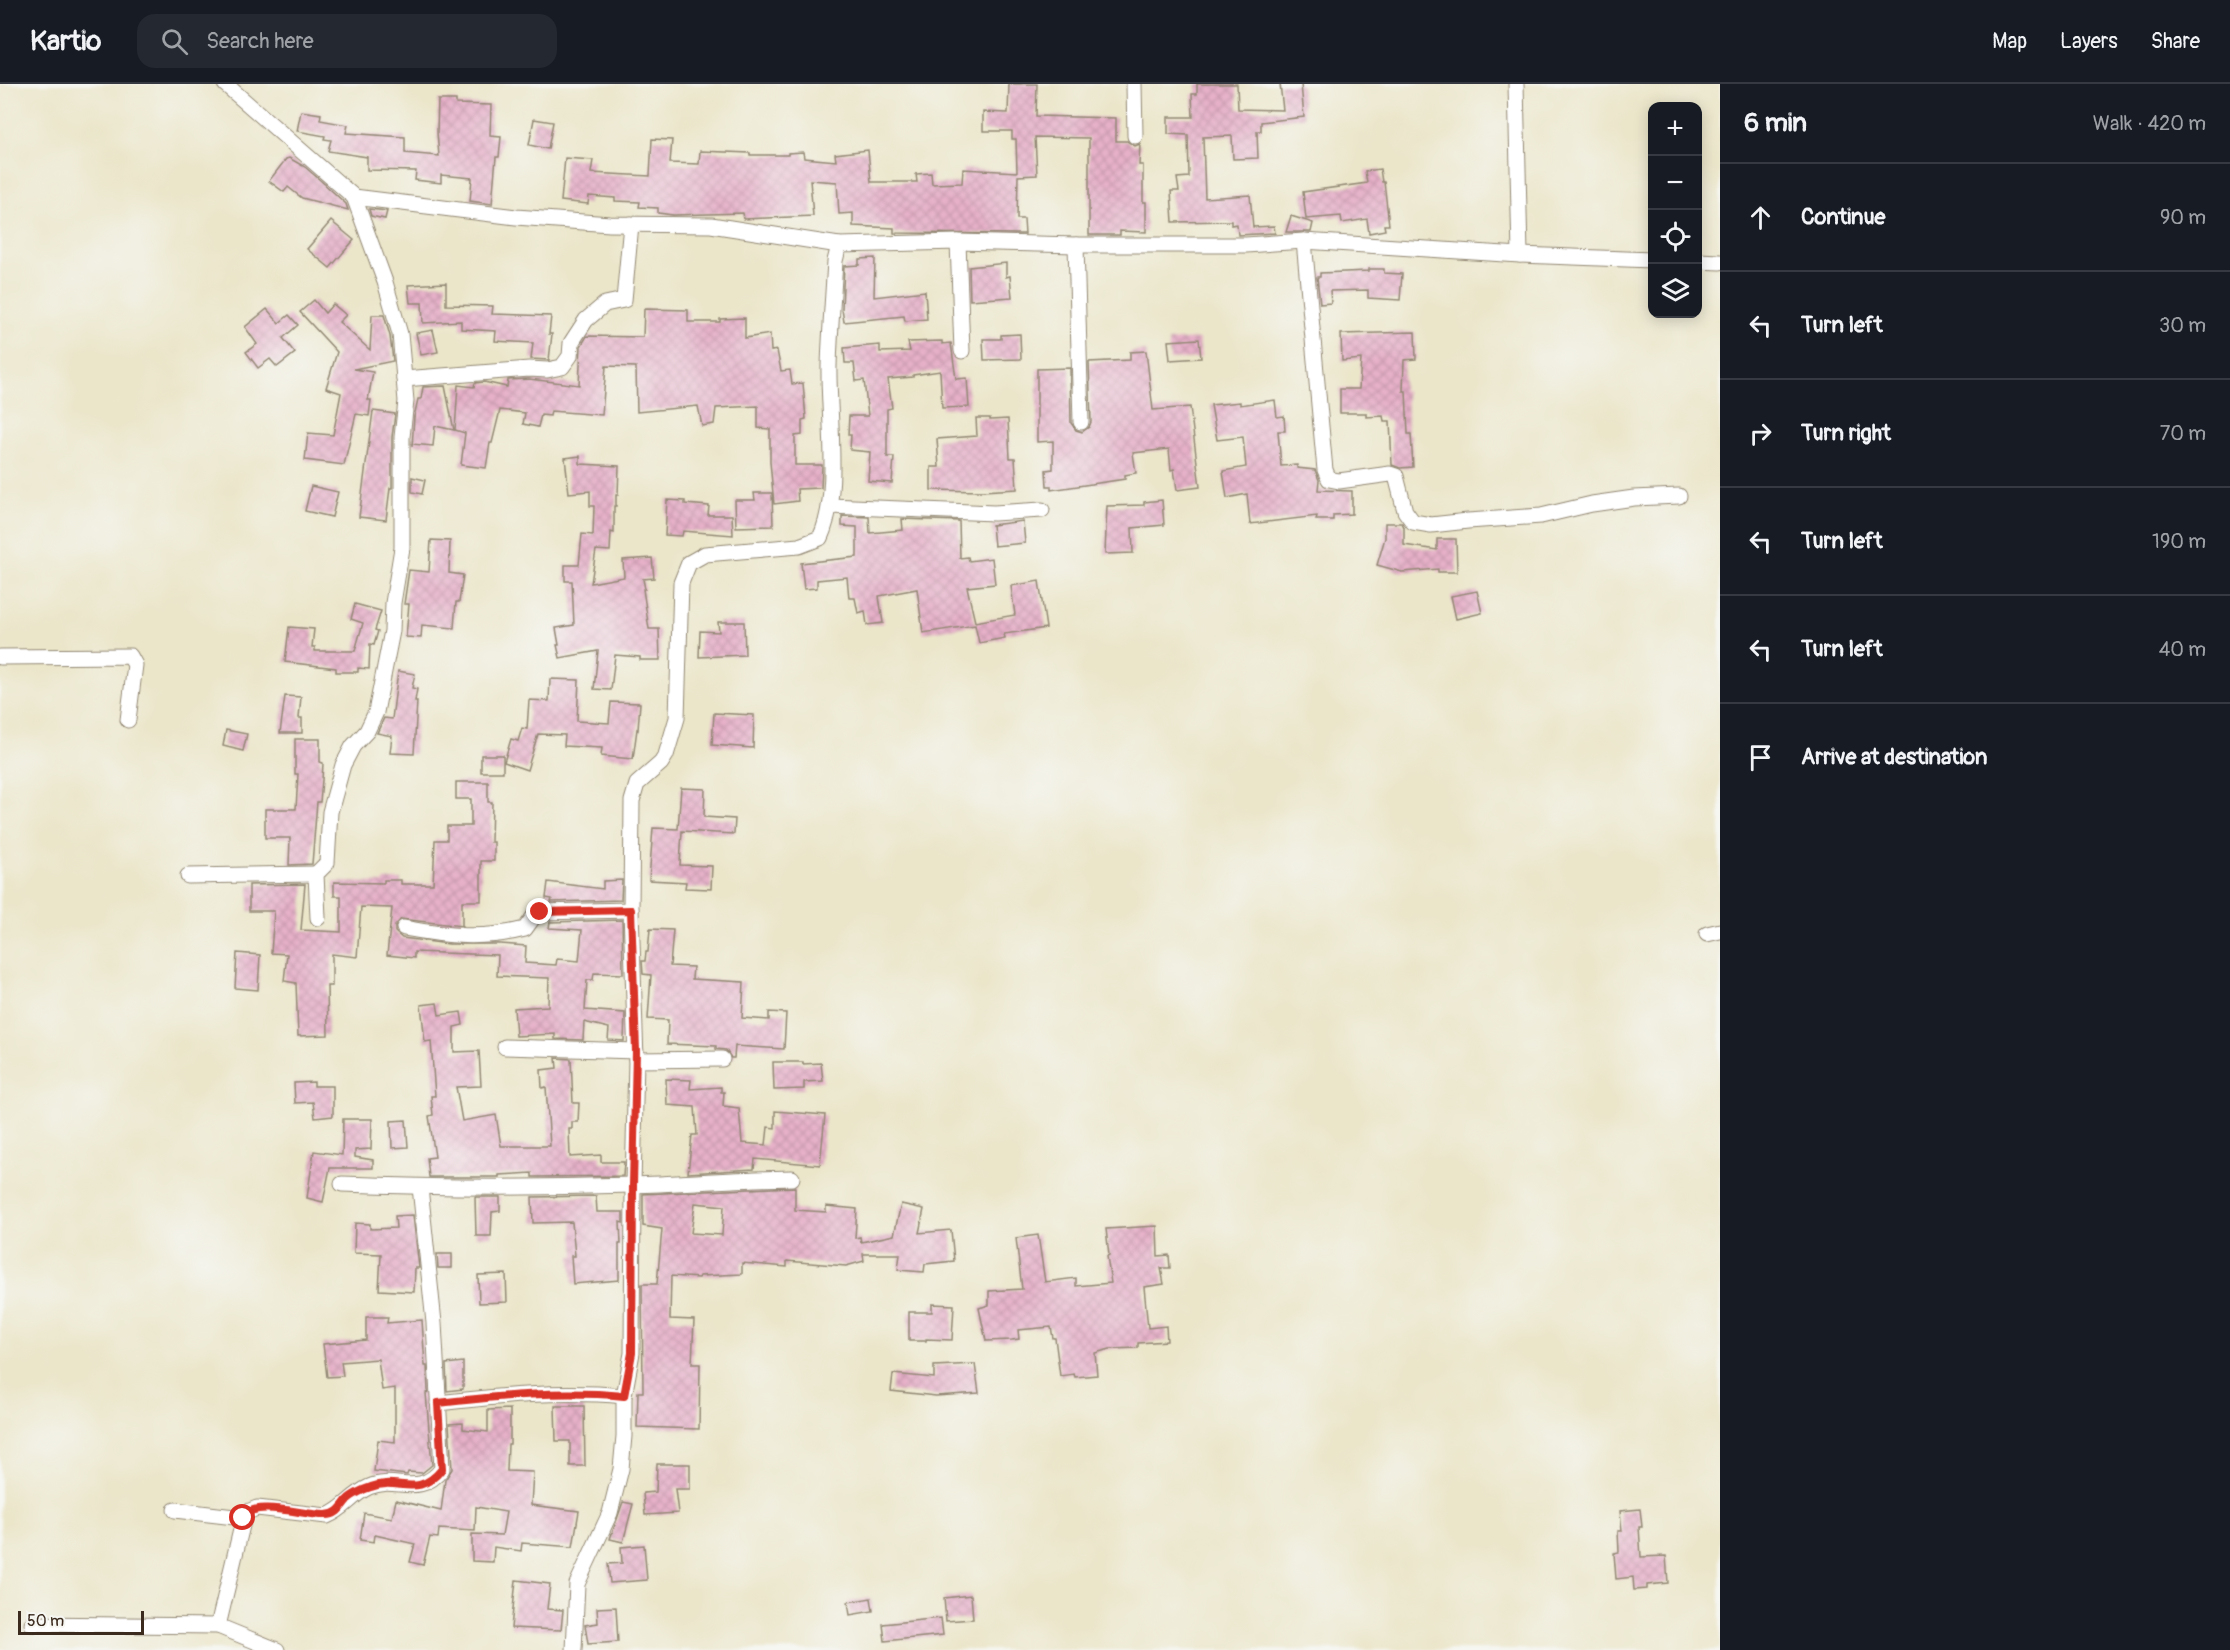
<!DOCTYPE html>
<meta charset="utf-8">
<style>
body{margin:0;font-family:Pangolin,sans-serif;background:#242831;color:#f1f3f6}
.controls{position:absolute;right:18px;top:18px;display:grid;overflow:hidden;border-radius:12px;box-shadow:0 3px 15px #0003}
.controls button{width:54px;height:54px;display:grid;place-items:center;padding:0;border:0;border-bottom:2px solid #363941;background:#171b24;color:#f1f3f6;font:30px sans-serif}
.scale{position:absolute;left:18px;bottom:15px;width:126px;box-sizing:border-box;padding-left:6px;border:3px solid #3b2a1e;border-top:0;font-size:16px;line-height:21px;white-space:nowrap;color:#3b2a1e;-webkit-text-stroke:4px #f6f6f2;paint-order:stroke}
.stop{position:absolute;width:18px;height:18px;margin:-14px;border:4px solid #d93025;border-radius:50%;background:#fff}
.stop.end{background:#d93025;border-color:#fff;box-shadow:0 2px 6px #0008}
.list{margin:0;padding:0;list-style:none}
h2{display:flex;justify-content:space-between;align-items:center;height:78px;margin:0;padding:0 24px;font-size:26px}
h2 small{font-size:20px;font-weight:400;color:#9ea1a6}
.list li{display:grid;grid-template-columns:39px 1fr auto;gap:18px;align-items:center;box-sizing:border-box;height:108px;padding:0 24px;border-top:2px solid #363941}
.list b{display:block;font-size:22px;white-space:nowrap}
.list em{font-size:20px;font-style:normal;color:#9ea1a6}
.icon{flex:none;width:33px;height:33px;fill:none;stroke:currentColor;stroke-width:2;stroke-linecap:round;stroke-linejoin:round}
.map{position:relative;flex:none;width:1720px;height:1566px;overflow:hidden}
header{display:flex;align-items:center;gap:36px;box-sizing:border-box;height:84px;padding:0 30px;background:#171b24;border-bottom:2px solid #363941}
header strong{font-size:28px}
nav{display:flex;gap:33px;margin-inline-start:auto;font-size:21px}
.search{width:420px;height:54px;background:#242831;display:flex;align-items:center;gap:15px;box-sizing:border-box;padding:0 21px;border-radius:18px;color:#9ea1a6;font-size:22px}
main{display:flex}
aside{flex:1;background:#171b24}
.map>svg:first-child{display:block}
</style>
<header>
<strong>Kartio</strong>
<div class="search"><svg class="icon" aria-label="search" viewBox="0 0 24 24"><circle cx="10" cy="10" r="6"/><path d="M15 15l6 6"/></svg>Search here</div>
<nav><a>Map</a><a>Layers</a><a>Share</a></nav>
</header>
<main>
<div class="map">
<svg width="1720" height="1566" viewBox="0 0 1720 1566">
<defs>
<pattern id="building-cross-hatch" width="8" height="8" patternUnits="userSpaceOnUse" patternTransform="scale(1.5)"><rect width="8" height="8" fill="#e6b1c9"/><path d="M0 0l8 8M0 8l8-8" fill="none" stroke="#c698ac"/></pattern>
</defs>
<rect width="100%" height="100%" fill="#f6f6f2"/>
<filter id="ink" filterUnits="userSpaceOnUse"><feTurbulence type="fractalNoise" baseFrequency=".0167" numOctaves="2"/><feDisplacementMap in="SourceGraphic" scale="12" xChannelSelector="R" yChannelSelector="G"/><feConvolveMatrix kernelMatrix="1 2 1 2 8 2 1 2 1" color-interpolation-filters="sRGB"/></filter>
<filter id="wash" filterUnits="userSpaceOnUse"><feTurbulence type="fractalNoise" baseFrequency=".008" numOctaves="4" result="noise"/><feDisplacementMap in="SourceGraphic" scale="24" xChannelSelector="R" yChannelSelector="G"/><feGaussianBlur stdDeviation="1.35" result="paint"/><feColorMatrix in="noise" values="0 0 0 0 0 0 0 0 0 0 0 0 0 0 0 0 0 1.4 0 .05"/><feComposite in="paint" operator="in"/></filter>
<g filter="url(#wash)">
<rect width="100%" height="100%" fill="#ebe6ca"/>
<g id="blocks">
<!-- building -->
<g fill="url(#building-cross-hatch)" fill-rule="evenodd">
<path d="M1009,0H1037L1036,32L1116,34V57H1127L1135,62L1140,60L1139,81H1143V118H1146V148L1120,147V151H1089V54L1035,53L1037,91L1018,92L1017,135H1024L1025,150L894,149V144L853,142V129L839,130L837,98L810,96L813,132L744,135L743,129L673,131L658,129V124L639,123L640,118L615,117V114L589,112L588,120L561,117L565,74L593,76L591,89L650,92L652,55L672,56L670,79L699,80L700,67L750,69V71H788V69L803,68L804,74L836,77L835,70L868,66L871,98H917L916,90L931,89L932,100L962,99L963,85L1017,88L1016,55H1012V47H983V28L1008,29Z"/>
<path d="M1197,0H1237L1238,25L1283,26L1280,0H1301L1304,33L1261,38V47H1257L1258,74L1233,75L1232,52L1203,53L1205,114L1250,111L1253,143L1274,142L1275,149L1238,151L1237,140L1231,141V137L1173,138L1171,107H1179L1177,94L1189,93L1188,51L1168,50V33H1193L1192,10H1197Z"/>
<path d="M438,16H456V20L491,21L490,52L501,53L499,73H496L492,120L470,117L472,94L441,91V99L415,96L416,87L367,86V73L328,67L331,56L324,55L325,52L297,47L301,27L321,30L320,36L348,41L346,49L405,53V69L439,72L437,48Z"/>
<path d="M534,35L553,38L548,65L529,61Z"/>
<path d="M289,74L305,83L320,96L346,120L348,126L302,114L288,103L284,108L269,97L286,75Z"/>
<path d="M1380,85L1382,98H1384L1389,141H1384L1385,146L1369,149L1367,135L1342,139L1341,132L1306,135L1303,108L1367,99L1365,87Z"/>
<path d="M369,125L387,127L385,135L371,132Z"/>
<path d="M1291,132L1313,139L1311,148H1286Z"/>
<path d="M331,137L354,156L330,184L307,165Z"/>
<path d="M875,174L874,213L925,207L927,235L905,237L904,232L844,238L842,225L844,182L859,181V175Z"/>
<path d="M1006,179V193L1010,192L1012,213L970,216L969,183Z"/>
<path d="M1369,185H1384V189L1402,190L1400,216L1368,214V206L1330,207L1331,219L1320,220L1317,193H1320V189L1369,187Z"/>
<path d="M446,199V221L493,222L492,230L551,232L549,250H552L549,276L531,275L533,259L495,257L496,247L461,245V237L423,239L422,219H410L408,201Z"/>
<path d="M314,216L325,229L333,220L346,231L339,238L370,266L372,231H384L390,252L393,277L354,285L373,288L368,316H371L369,332L356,330L344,381L305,376L308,349L333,351L341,309L326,304L337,268L300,228Z"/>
<path d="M267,225L279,239L289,231L298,241L283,254L295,269L277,283L270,275L258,284L246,268L257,260L245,243Z"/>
<path d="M644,225L688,226V238H720V235L745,234V254L770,250L771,267L777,266L781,287L790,286L792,300L803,299L806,335L802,336V351L795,352V381H822L821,404L797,405L798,417L774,420L770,378V345L758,344V322L716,324L714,340L702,342L698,322L637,328L636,283L606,282L602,331L551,327L550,332L541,331L538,343L523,340L525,329L500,326L492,359H490L486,384L461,381L465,349L455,346L458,301L474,303L475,299L484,298L507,303L508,296L529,295L579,301L581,262L587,252L643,253Z"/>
<path d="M433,246L438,268L421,271L416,249Z"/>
<path d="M1415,248L1416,275L1404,276L1403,307H1406L1408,350H1411L1413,383L1400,384L1392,381L1390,337H1384L1383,332L1366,333V329H1340V305H1359L1361,275L1342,277L1341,250Z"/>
<path d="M1020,250L1021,275L984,276L983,255H1001V251Z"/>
<path d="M1199,255L1201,274L1170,276L1168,257Z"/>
<path d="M942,257V260L951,259L956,295L967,294L969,323L942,324L940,287L913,291V293L888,295L892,324L887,325V373H894L892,399L868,397L870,368L850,366L851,351H848L849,332H868L864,296L856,297L854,279H845L844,264L880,261V268L910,267L908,258Z"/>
<path d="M1146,267L1153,326L1190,323L1200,403L1177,406L1174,385L1171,386L1169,365L1133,369L1136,389L1125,391V395L1051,406V402H1047L1046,386L1053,385V357L1037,358V285L1070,284L1071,339L1076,346L1082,348L1089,343L1091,338L1089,278L1130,276V268Z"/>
<path d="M445,302L454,346L435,342L433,362L412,360V363L414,333L418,315H421L423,303Z"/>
<path d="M1275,316L1277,333L1284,332L1285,347H1278L1281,382L1297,381V384L1315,386L1319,396L1318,406L1352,407V430L1333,431V436H1316L1317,432L1250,440L1247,410L1227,414L1223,387L1246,383L1243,353L1217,356L1211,321L1240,318V321Z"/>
<path d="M373,327L395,330L392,353V404H390L386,436L359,433Z"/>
<path d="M976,334H990V336L1008,335L1010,374H1015L1017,405L982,407L931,406V383H939L937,355L977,352Z"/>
<path d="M580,372V380L619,382L618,411H616V422H614V449L611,448L610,467L596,466L591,499L624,493L623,476L652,474L654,494L643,495L645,505H643L649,545H659L660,576H640V573L615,571L611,606L594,605L598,567L560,574L557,561H559L556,544L574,541L572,497H565V481H579L582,450L593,451L594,422H590V407L569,409L565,374Z"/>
<path d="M412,393L425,396L422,410L412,408Z"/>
<path d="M311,402L338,408L332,433L305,427Z"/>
<path d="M754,409H772L773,442L736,443L735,416H755Z"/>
<path d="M667,416L685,417V420L709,422L708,431H732L733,451L683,447L682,452L665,451Z"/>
<path d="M1162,416L1164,441L1132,444L1133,469L1105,470L1107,422L1144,421V418Z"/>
<path d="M842,432L869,433L870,449L903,446L902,435L959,437L960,474L968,473L969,477L992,474L995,500L967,503L975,538L1015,531L1011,502L1039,497L1046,544L1004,550L1005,554L979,559L975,541L923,549L917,505L879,512L883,539L867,541L865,527L858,529L855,514H849L847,493L817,496V504L804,505L801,479L857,473V443L842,442Z"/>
<path d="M1023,437L1025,459L994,462L992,441Z"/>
<path d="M1385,439H1402L1404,443V461L1437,466V455H1456L1457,488H1438V485L1402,488L1377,481L1385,454Z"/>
<path d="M431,456L450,457L449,489L463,491L459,518H456L454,544L422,541L421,554L406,553L409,520H404L409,486L429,488Z"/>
<path d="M1477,507L1482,529L1456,535L1451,512Z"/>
<path d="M355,520L381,527L375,546L378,547L374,561L370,560L369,585L358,584V588H336V584L285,578L289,543L314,545L312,563H315V567H355L363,539L351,535Z"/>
<path d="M718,538H744L745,571L699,573L700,547L719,548Z"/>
<path d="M398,587L415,590L412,604L417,605L415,617H417L414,670L390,669L392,652L377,649L384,634L392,635Z"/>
<path d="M550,595L579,596L577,637L609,639L611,618L640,619L638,646L637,645L633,675L601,672L602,664L564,662L565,651L538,650L527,686L504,678L511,655L518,657L522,644L527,645L529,616L549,617Z"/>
<path d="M285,612L301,613L299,634H302V649H280Z"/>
<path d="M714,629L754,631L753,664L712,661Z"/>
<path d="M226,646L247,650L243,667L223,662Z"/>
<path d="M295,655H320V678L323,679L322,696L320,718H317L312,780L289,781L290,754H265V725H296L298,690H295Z"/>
<rect x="481" y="671" width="22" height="17"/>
<path d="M456,698H488V718H492L491,758H494V777H481V817H462V842L401,835L395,842V848L402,854L449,860H501L526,862L525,879L556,881L557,875L579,877L582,846L549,844L550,838L622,836L623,890L594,889L593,896H587L585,926L625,929L624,957L608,956L609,944L584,938L583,956L555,955V950L516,952L514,924L548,922L549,894L497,892L498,871L414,868V874L387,871L392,824L361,823L357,873L332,870V902H327L328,951L298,952L296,899L284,897L287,870L271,869L274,827H249V801L305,800L301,846L341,848V812H334V798L384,799V796H401V800H433L435,756H447V742H471V715H456Z"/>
<path d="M681,704L705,705L704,733L735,735L734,750L682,747L680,781L712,782L711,805L685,804L686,798L649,796L653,744L678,745Z"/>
<path d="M622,796L621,816L551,818L552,815L546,814L548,798L603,805V797Z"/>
<path d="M650,845L673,846L670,882L693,883L692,895L744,898L742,934L769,936V928L786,929L784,965L735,962L734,974H731L726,966L716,965V962L667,960L668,936L648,935L651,891L643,890L642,877H645L646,868H648Z"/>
<path d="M237,869L260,871L258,906L235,904Z"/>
<path d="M437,919L439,931L461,928L463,941L454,943V968L479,967L481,1002L456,1003L462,1037L496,1031L501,1062H550L546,1003L542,1004L541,986L557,984L556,974L571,975L573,1019H579L578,1038H572V1045H569L570,1073L601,1071V1078H624L623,1092L532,1093V1089L499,1091V1093H429L427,1074L435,1073L429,1032L433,1031L431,1012H435L431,957L425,958L421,921Z"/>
<path d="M773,978H803V980L821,979L823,997L804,998V1005L774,1006Z"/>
<path d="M666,995L691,996L690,1005L721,1003V1008H724L723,1022L739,1024L742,1059L766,1061L768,1043L775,1044V1027L825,1031L820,1081L755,1075L754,1085L688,1089L692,1051H697L695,1023L667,1021Z"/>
<path d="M314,998V1002H333V1032L315,1034L313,1018L295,1019L294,999Z"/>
<path d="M343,1035H372L371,1065L355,1066V1073L373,1076V1084H330L323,1118L307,1114L314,1067L342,1071Z"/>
<path d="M406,1036L408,1063L392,1064L391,1037Z"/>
<path d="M795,1103V1126L826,1128V1122L857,1125L855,1154L860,1153L861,1158L894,1151L901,1120L924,1125L919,1149L951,1146L954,1177L925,1180L924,1188L898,1186L900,1170H863L864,1177L846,1182L787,1177V1183L742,1179V1190L700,1192L699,1194L671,1192L670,1235L694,1236L692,1280H700L699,1345L637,1343L638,1308H643L642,1200H657L662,1145L643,1142V1110ZM695,1119L724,1122L722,1151L691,1149Z"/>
<path d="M596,1112L597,1128H623V1139L620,1138L621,1160H619V1196L573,1200L571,1172H575L572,1138L533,1139L532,1113Z"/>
<path d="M475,1113H500V1127L492,1128L491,1152H476Z"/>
<path d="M413,1131L419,1184H415L414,1208L379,1206L381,1170L354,1169L355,1139L370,1140V1145L396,1144L395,1132Z"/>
<path d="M1157,1142L1158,1172L1169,1171L1170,1184H1161L1164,1200L1144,1203L1148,1244L1166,1242L1167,1257L1138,1259V1264L1110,1265L1095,1269L1097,1291L1075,1293L1074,1290L1060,1292L1055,1254H1053L1051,1243L1018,1246L1019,1255L1012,1256L986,1257L979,1224L989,1221V1207L1022,1205L1016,1154L1038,1151L1045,1198L1076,1194V1202L1111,1199L1107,1172L1109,1171L1106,1145Z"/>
<path d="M437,1170H452V1184H438Z"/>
<path d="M506,1190L507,1218L479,1219L478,1191Z"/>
<path d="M932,1220L954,1221L952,1256L926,1255V1257H909V1228H932Z"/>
<path d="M366,1233H388L387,1239L422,1236L425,1282H427L428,1308L426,1309L432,1381L422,1389L408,1388L407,1391L374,1387L378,1356L395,1358V1304L382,1306L378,1275L341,1278L343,1292L327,1293L323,1260L366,1256Z"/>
<path d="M463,1278V1305L447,1307L446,1280Z"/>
<path d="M975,1280L979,1309L936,1312L891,1307L893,1290L934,1294V1282Z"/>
<path d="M555,1322H584L585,1382H570V1357H556Z"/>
<path d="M510,1325V1360H508L507,1387L533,1388L531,1421L579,1427L573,1463L522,1459L521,1467L494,1463L493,1478L472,1477V1450L502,1451L506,1428L476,1423L475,1447L439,1445L438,1454L430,1453L423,1481L410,1478L415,1460L375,1451L374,1458L360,1456L364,1429L392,1434L396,1416L441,1427L445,1396L452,1385L449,1340L463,1339V1345L488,1348V1326Z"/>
<path d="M657,1380H690V1405H675L678,1429L645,1431L643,1409L656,1408Z"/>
<path d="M623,1418L633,1420L623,1458L610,1455Z"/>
<path d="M1640,1425L1642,1443H1639L1641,1473L1666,1472L1668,1499L1647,1501V1505L1634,1506L1633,1493L1616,1495L1614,1469L1619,1468L1618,1447H1622L1620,1427Z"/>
<path d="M644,1461L647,1496L610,1499L608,1480L622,1479L621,1463Z"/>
<path d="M516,1496L550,1500L547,1525L563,1526L561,1546L511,1544Z"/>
<path d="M971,1511L973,1535L946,1537L944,1514Z"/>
<path d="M871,1514L873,1527L850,1531L848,1518Z"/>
<path d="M616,1523L618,1558L588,1560L585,1541L598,1539L597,1524Z"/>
<path d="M941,1534L943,1551L885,1557L883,1540Z"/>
</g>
</g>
</g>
<g filter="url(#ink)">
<use href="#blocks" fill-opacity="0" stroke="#938874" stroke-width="1.5"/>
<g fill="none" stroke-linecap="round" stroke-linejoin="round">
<defs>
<g id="minor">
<path d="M225,0L354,113L516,133L610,140L711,141L839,161L958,158L1076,161H1246L1304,157L1520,171L1652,176"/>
<path d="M1134,0L1135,52"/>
<path d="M1516,0L1520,171"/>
<path d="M1304,157L1325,386L1329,395L1339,397L1390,390L1396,392L1405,427L1413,438L1431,441L1468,437L1541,432L1592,420L1634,414L1679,412"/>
<path d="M958,158L962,267"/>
<path d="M1076,161L1081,338"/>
<path d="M1698,177L1720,178"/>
<path d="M404,295L529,285L547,286L562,283L570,272L571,259L586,236L605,220L624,216L631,140"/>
<path d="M830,422L994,429L1042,426"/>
<path d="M0,573L130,572L135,581L128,636"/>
<path d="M188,792L316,790"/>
<path d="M318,834L316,790L327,779L330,728L343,681L353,662L367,647L376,628L392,547L393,519L402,464V353L406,317L400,250L385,198L354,113"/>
<path d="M404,844C446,852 483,856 525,845L535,831L540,828L631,826"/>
<path d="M1707,850L1720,847"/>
<path d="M505,963L636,967"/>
<path d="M636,976L722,975"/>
<path d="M342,1100C439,1104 536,1104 633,1101C686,1099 739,1095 792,1094"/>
<path d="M438,1319C500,1312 561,1306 624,1312"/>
<path d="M175,1426L243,1434"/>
<path d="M32,1540L218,1542L277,1566"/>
<path d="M218,1542L245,1429L257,1424L327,1432C345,1425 351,1411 369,1403C396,1391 418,1415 442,1385L434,1239L420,1103"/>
<path d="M574,1566L577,1500L610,1429L621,1385L624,1352V1312L632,1269L633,1101L636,976L631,826L632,717L637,700L661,679L666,671L677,634L681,499L689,479L705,470L799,462L820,454C841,410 828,331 829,282C830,247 833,212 835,177L839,161"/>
</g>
</defs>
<!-- minor casing -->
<use href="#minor" stroke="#938874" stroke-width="17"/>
<!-- minor -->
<use href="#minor" stroke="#fff" stroke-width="15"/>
</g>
</g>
<g fill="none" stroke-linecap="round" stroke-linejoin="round" filter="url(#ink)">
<!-- route -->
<path stroke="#d93025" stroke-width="8" d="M243,1434C253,1414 306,1432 326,1431C337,1431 341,1424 347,1416C352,1411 364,1405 371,1403C398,1392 417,1416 442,1385L438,1319C500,1312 561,1306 624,1312L632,1269L633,1101L636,967L631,826L540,828"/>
</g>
</svg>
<div class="controls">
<button>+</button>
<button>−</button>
<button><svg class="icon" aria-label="locate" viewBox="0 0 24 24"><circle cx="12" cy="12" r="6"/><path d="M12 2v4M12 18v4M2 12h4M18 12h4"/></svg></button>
<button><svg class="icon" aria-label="layers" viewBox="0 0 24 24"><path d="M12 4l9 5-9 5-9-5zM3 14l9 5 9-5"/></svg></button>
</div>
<div class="scale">50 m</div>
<div class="stop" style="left:243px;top:1434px"></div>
<div class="stop end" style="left:540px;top:828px"></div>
</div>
<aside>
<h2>6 min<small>Walk · 420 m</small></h2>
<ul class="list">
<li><svg class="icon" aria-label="ahead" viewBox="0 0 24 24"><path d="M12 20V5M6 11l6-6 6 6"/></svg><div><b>Continue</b></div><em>90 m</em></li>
<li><svg class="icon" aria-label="left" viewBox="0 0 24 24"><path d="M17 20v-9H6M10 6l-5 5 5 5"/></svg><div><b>Turn left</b></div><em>30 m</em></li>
<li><svg class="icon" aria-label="right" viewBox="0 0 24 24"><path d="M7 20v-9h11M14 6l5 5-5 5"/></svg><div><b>Turn right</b></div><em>70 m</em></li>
<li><svg class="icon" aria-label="left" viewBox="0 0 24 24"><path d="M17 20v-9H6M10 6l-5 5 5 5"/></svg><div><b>Turn left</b></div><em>190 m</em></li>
<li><svg class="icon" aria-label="left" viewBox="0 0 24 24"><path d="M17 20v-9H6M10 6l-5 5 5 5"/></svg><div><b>Turn left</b></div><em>40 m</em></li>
<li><svg class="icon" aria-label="arrive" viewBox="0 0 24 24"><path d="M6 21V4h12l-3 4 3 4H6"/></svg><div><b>Arrive at destination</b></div></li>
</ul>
</aside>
</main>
